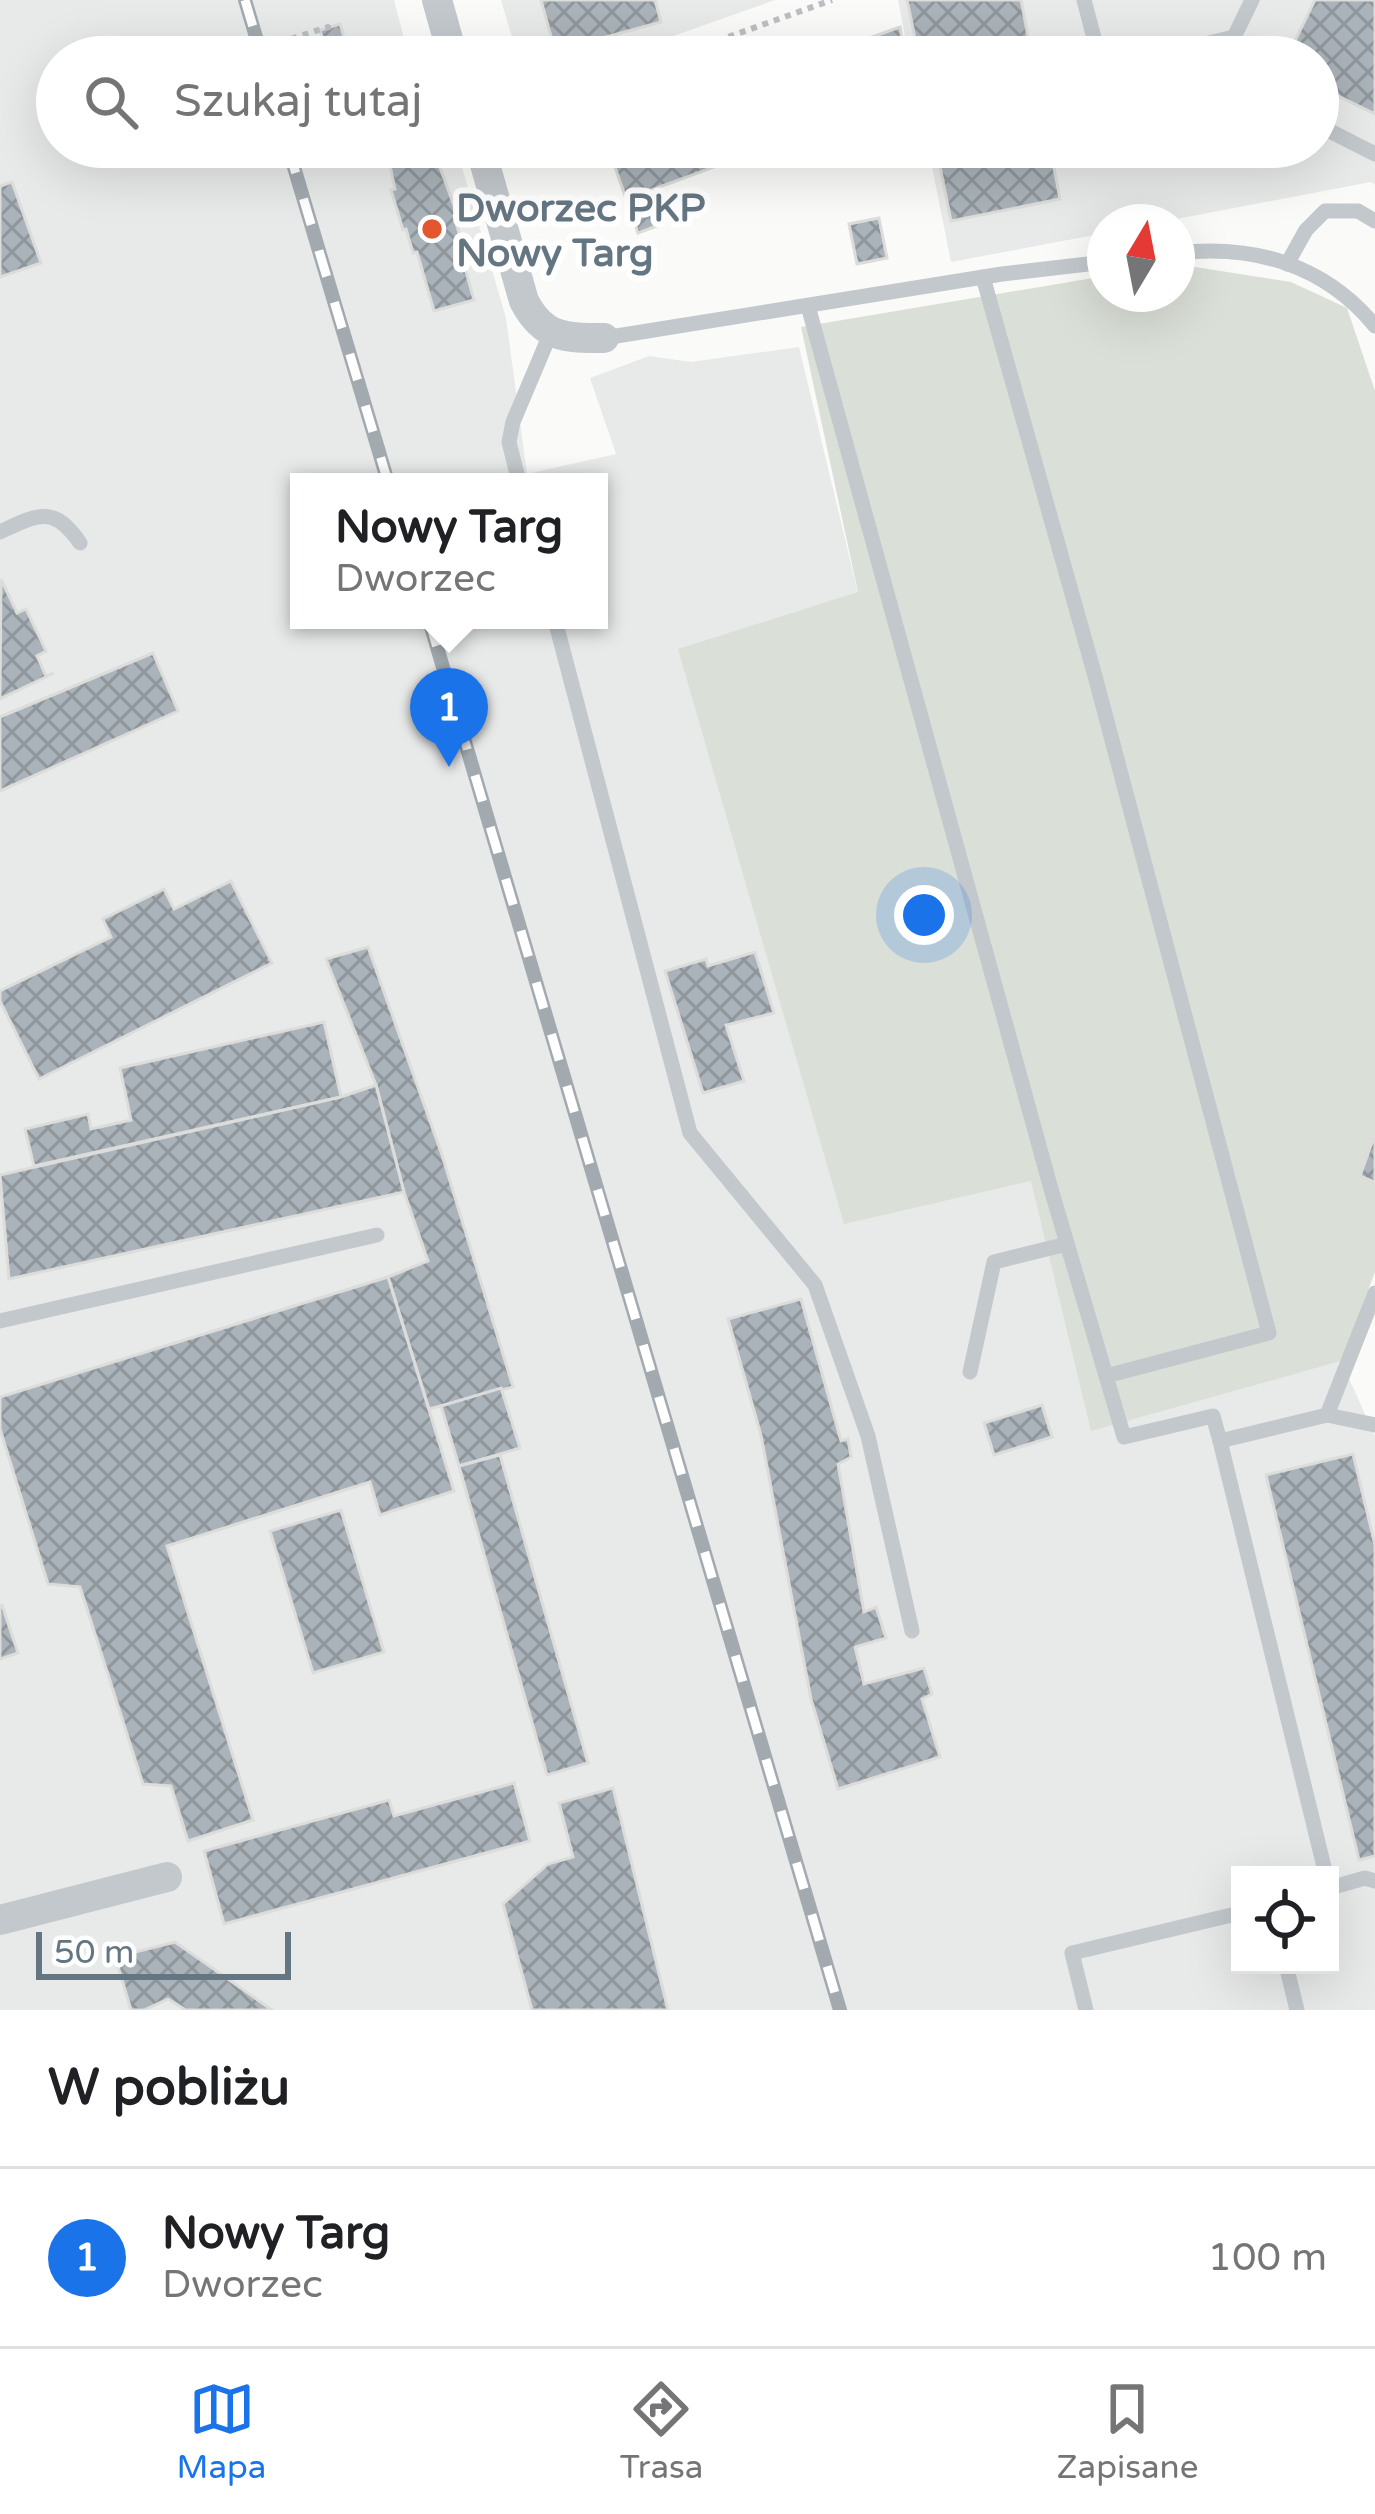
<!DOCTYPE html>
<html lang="pl">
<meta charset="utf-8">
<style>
body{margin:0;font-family:"Varela Round",sans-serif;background:#f6f6f6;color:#202124}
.controls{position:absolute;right:36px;bottom:36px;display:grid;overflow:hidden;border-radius:0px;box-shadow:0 12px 48px #0002}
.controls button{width:108px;height:108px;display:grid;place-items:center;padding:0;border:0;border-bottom:3px solid #e0e0e0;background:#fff;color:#202124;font:60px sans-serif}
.compass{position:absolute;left:1087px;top:204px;width:108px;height:108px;border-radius:50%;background:#fff;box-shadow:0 12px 48px #0002;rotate:10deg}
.scale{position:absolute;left:36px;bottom:30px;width:255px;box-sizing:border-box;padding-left:12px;border:6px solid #657683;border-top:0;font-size:33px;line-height:42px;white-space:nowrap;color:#657683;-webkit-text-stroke:9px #fff;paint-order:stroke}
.you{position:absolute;left:924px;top:915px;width:42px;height:42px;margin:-30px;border:9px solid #fff;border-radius:50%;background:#1a73e8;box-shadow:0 0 0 18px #1a73e833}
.badge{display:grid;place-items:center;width:78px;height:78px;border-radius:50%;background:#1a73e8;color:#fff;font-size:39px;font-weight:700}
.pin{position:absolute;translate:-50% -99px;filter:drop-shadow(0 3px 6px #0008)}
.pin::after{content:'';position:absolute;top:63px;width:42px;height:36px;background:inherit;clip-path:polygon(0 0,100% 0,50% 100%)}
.popup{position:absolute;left:290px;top:473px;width:318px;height:156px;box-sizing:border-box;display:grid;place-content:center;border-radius:0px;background:#fff;filter:drop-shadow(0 3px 9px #0005);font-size:39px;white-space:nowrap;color:#757577}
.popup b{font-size:45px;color:#202124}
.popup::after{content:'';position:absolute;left:50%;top:100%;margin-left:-24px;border:24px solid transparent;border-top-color:#fff}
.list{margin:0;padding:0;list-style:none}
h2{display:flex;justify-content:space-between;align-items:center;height:156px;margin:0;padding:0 48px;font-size:51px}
h2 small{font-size:39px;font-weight:400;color:#757577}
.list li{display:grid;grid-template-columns:78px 1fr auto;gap:36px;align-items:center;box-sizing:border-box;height:180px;padding:0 48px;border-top:3px solid #e0e0e0}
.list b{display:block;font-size:45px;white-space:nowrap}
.list p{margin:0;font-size:39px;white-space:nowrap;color:#757577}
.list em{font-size:39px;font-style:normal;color:#757577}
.icon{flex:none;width:66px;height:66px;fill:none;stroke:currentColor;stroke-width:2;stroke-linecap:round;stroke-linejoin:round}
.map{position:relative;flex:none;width:1375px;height:2010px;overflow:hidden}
.search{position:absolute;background:#fff;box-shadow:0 12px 48px #0002;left:36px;right:36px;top:36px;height:132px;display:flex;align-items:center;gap:30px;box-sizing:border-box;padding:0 42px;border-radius:66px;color:#757577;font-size:45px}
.sheet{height:336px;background:#fff}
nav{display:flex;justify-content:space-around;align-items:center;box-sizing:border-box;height:168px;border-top:3px solid #e0e0e0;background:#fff;font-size:33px;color:#757577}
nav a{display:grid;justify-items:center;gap:6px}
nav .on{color:#1a73e8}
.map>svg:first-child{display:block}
</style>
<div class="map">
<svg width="1375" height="2010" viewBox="0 0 1375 2010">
<defs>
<pattern id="building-cross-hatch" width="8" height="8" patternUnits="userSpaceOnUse" patternTransform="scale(3)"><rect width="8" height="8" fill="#aab3b9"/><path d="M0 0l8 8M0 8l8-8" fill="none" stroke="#8e969c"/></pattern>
</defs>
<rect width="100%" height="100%" fill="#fafaf8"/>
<!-- built -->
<g fill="#e8e9e9" fill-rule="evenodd">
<path d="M0,0H394L409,57H57V147H456L506,318L527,474L616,454L590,378L649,356L691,362L799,347L858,593L679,649L844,1223L1031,1181L1272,1380L1341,1361L1375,1436V2010H0ZM299,482H599V620H299ZM1240,1875H1330V1965H1240Z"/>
<path d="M501,0H775L614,57H518Z"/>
<path d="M898,0H1375V185L1371,182L1161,222H1105V233L951,262L928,147H1318V57H909Z"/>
</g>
<!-- green -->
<path fill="#dadfd7" d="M1182,265L1291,282L1347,308L1375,391V1272L1341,1361L1091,1431L1031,1181L844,1224L678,649L858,592L801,327L1105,276V294H1177V266Z"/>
<!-- building -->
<g fill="url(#building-cross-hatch)" stroke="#dcdcda" stroke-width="3">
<path d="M541,0H655L661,22L555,51Z"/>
<path d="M907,0H1021L1032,57H919Z"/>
<path d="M1315,0H1375V114L1318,86V57H1287Z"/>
<path d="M340,24L350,57H328L320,30Z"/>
<path d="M900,27L905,57H816Z"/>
<path d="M386,147H429L431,152L434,151L457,214L454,216L461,240H457L474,300L434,311L417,252L413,253L406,229L403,230L391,190L395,189Z"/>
<path d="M608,147H768L646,192L657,226L638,233Z"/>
<path d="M936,147H1050L1060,199L951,221Z"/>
<path d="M12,182L41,263L0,277V186Z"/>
<path d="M879,218L887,258L857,264L849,224Z"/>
<path d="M1,579L17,613L26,609L46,651L37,656L46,676L54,673L0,699Z"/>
<path d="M153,653L178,711L0,791V717Z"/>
<path d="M231,881L272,963L39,1079L0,1001V991L111,937L103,919L164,889L174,909Z"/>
<path d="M368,947L442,1155L513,1387L429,1409L388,1277L428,1261L404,1192L376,1085L326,959Z"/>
<path d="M755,952L774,1013L726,1025L744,1081L703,1093L665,971L706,959L708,966Z"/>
<path d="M324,1022L341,1097L34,1166L25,1129L88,1114L91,1129L131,1120L120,1068Z"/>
<path d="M376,1085L404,1192L9,1279L0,1175L341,1097Z"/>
<path d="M1375,1134V1182L1360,1176Z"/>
<path d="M388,1277L454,1491L380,1515L370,1482L167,1546L253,1820L188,1841L171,1786L143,1784L80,1587L48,1584L0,1429V1397Z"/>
<path d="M801,1299L841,1441L848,1439L851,1457L838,1464L864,1612L876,1607L886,1638L855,1647L864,1684L924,1668L932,1694L922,1699L940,1757L838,1789L811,1699L761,1435L728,1319Z"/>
<path d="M501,1388L520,1448L459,1466L441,1406Z"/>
<path d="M1042,1405L1052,1437L994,1455L984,1423Z"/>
<path d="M1353,1454L1375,1545V1856L1359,1860L1266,1475Z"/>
<path d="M500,1455L588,1763L547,1775L459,1466Z"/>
<path d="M341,1510L384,1652L313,1673L270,1531Z"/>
<path d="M2,1605L18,1653L0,1659V1606Z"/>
<path d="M514,1783L530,1841L224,1924L204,1851L389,1800L394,1816Z"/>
<path d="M613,1788L668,2010H532L503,1904L548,1864L573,1857L559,1803Z"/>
<path d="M175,1942L272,2010H186L168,1999L144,2010H131L117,1963L123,1955Z"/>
</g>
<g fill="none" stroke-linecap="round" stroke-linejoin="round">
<!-- path -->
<g stroke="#bbbfc2" stroke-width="6" stroke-dasharray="6 6" stroke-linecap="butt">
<path d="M234,57L328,27L337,57"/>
<path d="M672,57L832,0"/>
</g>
<!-- service -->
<g stroke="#c3c8cc" stroke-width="15">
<path d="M1084,0L1099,57"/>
<path d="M1234,37L1252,0"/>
<path d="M1150,57L1234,37L1237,57"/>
<path d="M1318,125L1375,154"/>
<path d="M1177,253C1254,244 1325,265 1375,326"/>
<path d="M1287,264L1306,230L1325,211H1358L1375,221"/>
<path d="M983,277L1095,676L1269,1333L1106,1376"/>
<path d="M808,306L1051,1189L1124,1437L1213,1416L1220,1441"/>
<path d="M604,338L1002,274L1105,262"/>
<path d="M519,482L509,442L513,422L551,332"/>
<path d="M0,532C38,514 54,505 80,543"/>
<path d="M555,620L690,1133L815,1285L868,1436L912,1631"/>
<path d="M0,1321L377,1235"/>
<path d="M970,1372L994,1262L1067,1244"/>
<path d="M1327,1415L1375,1293"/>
<path d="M1326,1875L1220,1441L1327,1415L1375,1425"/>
<path d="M1330,1888L1365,1878L1375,1881"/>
<path d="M1286,1965L1297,2010"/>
<path d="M1086,2010L1072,1953L1240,1913"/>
</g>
<!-- minor -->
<g stroke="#c3c8cc" stroke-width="30">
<path d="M437,0L453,57"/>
<path d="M480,147L524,301C543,338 565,338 604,338"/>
<path d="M0,1920L167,1877"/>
</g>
<defs>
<g id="rail">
<path d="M245,0L262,57"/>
<path d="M288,147L388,482"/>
<path d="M429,620L840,2010"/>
</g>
</defs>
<!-- rail casing -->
<use href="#rail" stroke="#a2aab0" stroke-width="14"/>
<!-- rail -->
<use href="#rail" stroke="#fff" stroke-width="9" stroke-dasharray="27" stroke-linecap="butt"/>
</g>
<!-- markers -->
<circle fill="#e4572e" stroke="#fff" stroke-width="4.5" cx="432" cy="229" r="12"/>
<g text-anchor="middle" stroke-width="12" stroke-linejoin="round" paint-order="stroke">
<!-- poi labels -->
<g font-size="39" font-weight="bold" fill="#657683" stroke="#fff" text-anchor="start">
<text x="456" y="221">Dworzec PKP<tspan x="456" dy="45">Nowy Targ</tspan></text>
</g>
</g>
</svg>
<div class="controls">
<button><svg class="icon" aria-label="locate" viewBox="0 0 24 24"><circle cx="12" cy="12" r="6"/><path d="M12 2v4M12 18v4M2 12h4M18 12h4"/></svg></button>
</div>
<svg class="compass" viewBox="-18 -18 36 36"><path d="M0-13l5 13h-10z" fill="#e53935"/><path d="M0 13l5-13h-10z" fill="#757577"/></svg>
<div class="scale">50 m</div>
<div class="you"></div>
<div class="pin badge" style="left:449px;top:767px">1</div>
<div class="popup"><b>Nowy Targ</b>Dworzec</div>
<div class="search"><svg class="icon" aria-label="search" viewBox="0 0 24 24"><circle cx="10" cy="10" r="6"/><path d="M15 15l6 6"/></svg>Szukaj tutaj</div>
</div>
<section class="sheet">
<h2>W pobliżu<small></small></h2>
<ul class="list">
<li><span class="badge">1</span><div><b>Nowy Targ</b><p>Dworzec</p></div><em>100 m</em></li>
</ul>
</section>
<nav>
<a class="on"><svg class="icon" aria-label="map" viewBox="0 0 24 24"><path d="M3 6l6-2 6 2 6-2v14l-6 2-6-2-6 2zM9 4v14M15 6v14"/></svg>Mapa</a>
<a><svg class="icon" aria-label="directions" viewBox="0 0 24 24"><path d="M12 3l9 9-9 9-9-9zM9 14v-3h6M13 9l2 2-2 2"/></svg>Trasa</a>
<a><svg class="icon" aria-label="saved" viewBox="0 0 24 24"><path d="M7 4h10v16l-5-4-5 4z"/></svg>Zapisane</a>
</nav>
